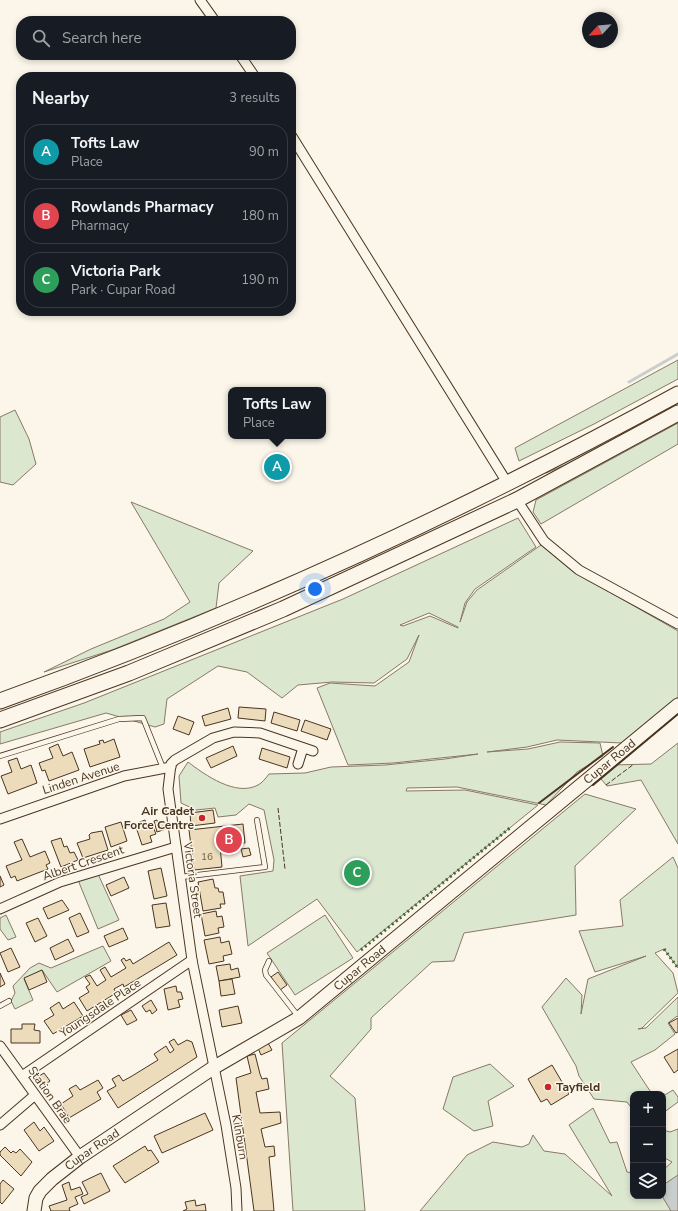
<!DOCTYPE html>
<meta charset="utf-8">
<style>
body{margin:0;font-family:"Nunito Sans",sans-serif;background:#242831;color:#f1f3f6}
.controls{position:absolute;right:12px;bottom:12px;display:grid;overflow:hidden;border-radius:8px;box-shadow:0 2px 6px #0003}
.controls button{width:36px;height:36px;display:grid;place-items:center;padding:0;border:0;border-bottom:1px solid #363941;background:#171b24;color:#f1f3f6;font:20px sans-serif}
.compass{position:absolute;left:582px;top:12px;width:36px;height:36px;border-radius:50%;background:#171b24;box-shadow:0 2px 6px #0003;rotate:244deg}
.you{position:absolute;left:315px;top:589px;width:14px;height:14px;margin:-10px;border:3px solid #fff;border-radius:50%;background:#1a73e8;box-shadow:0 0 0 6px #1a73e833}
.badge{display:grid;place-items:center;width:26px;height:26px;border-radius:50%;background:#c62828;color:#fff;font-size:13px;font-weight:700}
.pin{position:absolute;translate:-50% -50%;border:2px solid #fff;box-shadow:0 1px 4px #0006}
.popup{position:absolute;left:228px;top:387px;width:98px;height:52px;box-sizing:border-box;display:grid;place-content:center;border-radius:8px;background:#171b24;filter:drop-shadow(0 1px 3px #0005);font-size:13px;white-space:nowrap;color:#9ea1a6}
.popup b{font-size:15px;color:#f1f3f6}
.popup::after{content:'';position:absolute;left:50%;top:100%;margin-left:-8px;border:8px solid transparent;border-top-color:#171b24}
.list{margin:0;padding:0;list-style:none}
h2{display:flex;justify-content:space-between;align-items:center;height:52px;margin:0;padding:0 16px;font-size:17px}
h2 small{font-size:13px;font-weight:400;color:#9ea1a6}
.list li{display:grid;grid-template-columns:26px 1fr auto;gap:12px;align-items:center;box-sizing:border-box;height:56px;margin:0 8px 8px;padding:0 8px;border:1px solid #363941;border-radius:16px}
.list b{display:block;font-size:15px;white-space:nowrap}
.list p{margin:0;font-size:13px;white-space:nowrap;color:#9ea1a6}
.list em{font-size:13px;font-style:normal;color:#9ea1a6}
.icon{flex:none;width:22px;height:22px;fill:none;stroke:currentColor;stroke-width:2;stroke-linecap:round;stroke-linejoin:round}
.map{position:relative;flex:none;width:678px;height:1211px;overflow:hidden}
.search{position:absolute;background:#171b24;box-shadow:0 2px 6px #0003;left:16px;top:16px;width:280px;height:44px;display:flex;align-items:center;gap:10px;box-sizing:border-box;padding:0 14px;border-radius:16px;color:#9ea1a6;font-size:15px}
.panel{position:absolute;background:#171b24;box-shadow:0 2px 6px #0003;left:16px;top:72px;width:280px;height:244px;border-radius:16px}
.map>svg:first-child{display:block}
</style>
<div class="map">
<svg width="678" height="1211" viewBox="0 0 678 1211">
<rect width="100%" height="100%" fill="#fbf6e9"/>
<!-- green -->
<g fill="#dce7d0" stroke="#887966" fill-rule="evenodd">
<path d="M678,360V379L594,424L519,461L515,448Z"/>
<path d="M678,399V406L568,464L546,473L559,464Z"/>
<path d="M15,410L29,439L36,464L13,485L0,482V417Z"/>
<path d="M678,423V444L541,524L533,512L536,500Z"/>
<path d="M131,502L253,551L219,583L216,608L112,650L44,672L91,649L164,619L190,602Z"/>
<path d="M518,518L536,547L475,589L465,603L460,622L467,602L477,590L541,545L571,570L678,631V697L622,743L557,740L527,747L487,752L528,749L560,742L600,743L603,756L577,772L546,805L457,787L407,788L406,791L465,790L538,805L357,952L317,899L248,946L240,876L273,871L274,860L264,810L249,804L236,815L218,817L215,808L196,810L181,803L179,776L188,762C205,775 236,797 258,785C262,783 266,778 269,774L305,773L331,767L385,765L445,759L478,754L393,763L348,765L317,688L330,683L375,686L409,662L419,635L407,659L374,683L332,682L298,685L282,698L247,672L218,666L167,699L164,724L155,727L106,713L0,744V732L84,703L343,599ZM429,613L458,627V628L430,616L403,626L400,625Z"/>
<path d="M678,743V844L641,780L607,786L601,779L612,765L651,764Z"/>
<path d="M585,794L636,809L575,866L576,915L464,933L454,961L432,962L371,1018V1029L330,1076L355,1098L365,1211H293L282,1043Z"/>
<path d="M673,857L678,868V968L664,949L655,953L673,973L678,993L642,1028L638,1029L646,1028L678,997V1017L677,1016L668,1023L675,1034L655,1050L631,1062L652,1094H633V1110L627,1102L594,1099L579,1076L576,1066L542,1007L566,978L582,995L581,1014L588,979L646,956L595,972L579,931L623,926L620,900Z"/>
<path d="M98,874L119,920L98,929L78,880Z"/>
<path d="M6,915L16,937L8,940L0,929V918Z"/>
<path d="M325,915L353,958L295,995L267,953Z"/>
<path d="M103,946L111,961L57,992L42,970L24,979L33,1000L15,1009L11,1001L15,993L13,986L30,968L39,963L51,968Z"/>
<path d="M490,1064L514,1086L488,1101L493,1126L474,1131L443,1109L453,1077Z"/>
<path d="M673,1090L678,1097V1102L663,1113V1096Z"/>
<path d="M593,1108L610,1143L617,1142L627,1172L633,1173V1196H663V1170L672,1162L663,1157V1130L670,1132L678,1129V1211H420L467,1155L493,1142L522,1147L529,1144L533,1135L544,1151L565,1154L612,1196L569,1125Z"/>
</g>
<!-- water -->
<path fill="#c9cecd" stroke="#887966" d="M678,1175V1211H671L662,1196L663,1185Z"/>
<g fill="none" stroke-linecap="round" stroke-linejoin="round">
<!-- stream -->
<path stroke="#c9cecd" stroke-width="3" d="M629,382L678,354"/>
</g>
<!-- building -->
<g fill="#ecdcbc" stroke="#4a3520">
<path d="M239,707L266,709L265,721L238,718Z"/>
<path d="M228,708L231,719L205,726L202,716Z"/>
<path d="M274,712L300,720L297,731L271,723Z"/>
<path d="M178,716L194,722L189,735L173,729Z"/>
<path d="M305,720L331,729L327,740L301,731Z"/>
<path d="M114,739L120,757L90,767L84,749L100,744L99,741L103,740L104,743Z"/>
<path d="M58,744L63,756L72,752L79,770L49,781L45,770L42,771L39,763L53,758L49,748Z"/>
<path d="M233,746L237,756L211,768L206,758Z"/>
<path d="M262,748L290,757L287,768L259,759Z"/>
<path d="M17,758L21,769L31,765L37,783L8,794L1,776L12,772L8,761Z"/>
<path d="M213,810L215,823L191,826L190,813Z"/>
<path d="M145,820L147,826L152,824L156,834L150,836L152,842L142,845L135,824Z"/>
<path d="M157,820L158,824L164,822L166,829L157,832L154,821Z"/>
<path d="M121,822L127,841L111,847L105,827Z"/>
<path d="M243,824L245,843L220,846L222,867L194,870L189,830Z"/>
<path d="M102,831L108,850L83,858L77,843L90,839L89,835L91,833Z"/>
<path d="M61,838L64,847L67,846L70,853L74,852L78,860L61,867L51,841Z"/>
<path d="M22,839L30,857L45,851L50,863L46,865L48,869L17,881L15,876L11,878L6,866L22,860L14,842Z"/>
<path d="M249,848L251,855L243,857L241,849Z"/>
<path d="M161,868L167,896L154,899L148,871Z"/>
<path d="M0,876L4,885L0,887Z"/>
<path d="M124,877L129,888L111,896L106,885Z"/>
<path d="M213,879L215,888H218L219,892H223L225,904H220L221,908L203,911L198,882Z"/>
<path d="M62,900L69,910L48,919L43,908Z"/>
<path d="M166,903L170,926L156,928L152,905Z"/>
<path d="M216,911L217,917L222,916L224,927L218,928L219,933L205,936L201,914Z"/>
<path d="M80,913L89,932L77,937L69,918Z"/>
<path d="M38,918L47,936L35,942L26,923Z"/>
<path d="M123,928L128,939L109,947L104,936Z"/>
<path d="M220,937L221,943L229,941L232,954L223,956L224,961L209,964L204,940Z"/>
<path d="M68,939L74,951L55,960L50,948Z"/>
<path d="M169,942L177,955L124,987L123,984L114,989L116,993L87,1011L79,998L89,992L86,987L90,984L85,977L90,975L97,986L106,980L100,970L105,967L111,977L126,968L121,960L124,958L126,961L130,959L133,964Z"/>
<path d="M11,948L20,967L8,972L0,953Z"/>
<path d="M230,964L231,970L238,968L240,977L219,981L216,966Z"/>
<path d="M42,970L47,982L29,990L24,978Z"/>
<path d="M278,972L287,985L280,990L271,977Z"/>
<path d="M0,973L5,984L0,987Z"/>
<path d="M232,979L235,994L221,996L219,981Z"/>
<path d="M176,986L177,992H181L183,999L178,1000L180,1007L168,1010L164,989Z"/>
<path d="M151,1000L157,1010L152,1014L150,1010L146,1012L142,1006Z"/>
<path d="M59,1002L63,1009L74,1002L83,1016L53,1034L44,1021L54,1015L50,1008Z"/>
<path d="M238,1006L242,1023L222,1027L219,1010Z"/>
<path d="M131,1010L137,1020L127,1025L121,1015Z"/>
<path d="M678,1018V1032L676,1033L669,1023Z"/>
<path d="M22,1024H35L34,1030L40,1031V1043H11V1029H22Z"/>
<path d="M174,1039L178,1045L187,1040L192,1042L197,1057L118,1108L107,1091L116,1086L112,1079L119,1075L123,1081L132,1076L158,1060L154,1054L166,1046L170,1053L174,1050L169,1042Z"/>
<path d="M268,1043L272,1050L261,1055L258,1048Z"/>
<path d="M678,1049V1070L674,1073L664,1057Z"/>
<path d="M255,1054L260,1074L262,1079L267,1078L269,1089L256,1092L260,1113L280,1112L281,1123L261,1129L265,1147L274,1146L275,1156L269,1157L274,1211H254L236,1078L251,1073L247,1056Z"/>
<path d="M552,1065L569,1094L551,1105L547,1099L541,1102L528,1079Z"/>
<path d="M44,1073L50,1081L42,1087L36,1078Z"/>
<path d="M98,1080L103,1088L97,1092L101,1099L69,1118L61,1104L73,1096L69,1089L76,1085L80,1090Z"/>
<path d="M205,1113L213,1130L162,1153L154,1136Z"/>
<path d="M34,1122L40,1131L44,1127L54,1141L39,1151L24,1130Z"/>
<path d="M145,1146L148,1151L151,1150L159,1162L125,1183L113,1166Z"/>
<path d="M5,1147L11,1153L13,1151L16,1153L20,1149L32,1162L21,1176L0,1155V1152Z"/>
<path d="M101,1173L110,1191L84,1204L81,1197L88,1194L82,1182Z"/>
<path d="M3,1180L14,1189L2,1204L0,1202V1184Z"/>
<path d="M69,1182L71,1190L80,1187L83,1194L75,1197L78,1204L69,1208L70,1211H51L49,1206L67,1200L62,1185Z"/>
<path d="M195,1200L196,1206L205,1204L206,1211H183L187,1209L185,1202Z"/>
</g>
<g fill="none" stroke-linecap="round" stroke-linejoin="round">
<defs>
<g id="service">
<path d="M0,756L119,719L143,718L163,768"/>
<path d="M181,877L265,867L257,820"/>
<path d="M269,961L265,970L266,975L298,1016"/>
<path d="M0,1006L9,1001"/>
</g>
<g id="minor">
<path d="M200,0L215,21"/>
<path d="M240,55L255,77"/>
<path d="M291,135L508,484"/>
<path d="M517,500L544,541L579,570L678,624"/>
<path d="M298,764L303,748"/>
<path d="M0,819L124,776L171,767"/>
<path d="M0,909L60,882L176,847"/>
<path d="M0,1046L80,1157"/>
<path d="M22,1076L192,960"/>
<path d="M0,1125L35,1095"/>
<path d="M237,1211L236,1188L226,1125L192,960L168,789L171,764L175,760L213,738L234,732L260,733L313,751"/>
</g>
<g id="secondary">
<path id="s1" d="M34,1211L36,1198L40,1191L52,1179L80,1157L213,1068L299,1018L678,705"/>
</g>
<g id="trunk">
<path d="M0,701C234,617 460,513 678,394"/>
<path d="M0,720L129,673L283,609L517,500L678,413"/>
</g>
</defs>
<!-- service casing -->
<use href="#service" stroke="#4a3520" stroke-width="6"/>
<!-- minor casing -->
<use href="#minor" stroke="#4a3520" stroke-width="11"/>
<!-- secondary casing -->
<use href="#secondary" stroke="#4a3520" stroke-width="15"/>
<!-- trunk casing -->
<use href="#trunk" stroke="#4a3520" stroke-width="17"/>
<!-- service -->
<use href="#service" stroke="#fbf6e9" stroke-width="4.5"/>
<!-- minor -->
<use href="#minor" stroke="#fbf6e9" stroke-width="9"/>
<!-- secondary -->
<use href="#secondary" stroke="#fbf6e9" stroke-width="13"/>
<!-- trunk -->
<use href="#trunk" stroke="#fbf6e9" stroke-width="15"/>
<!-- hedge -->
<g stroke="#436837" stroke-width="3" stroke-dasharray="2 3" stroke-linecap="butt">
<path d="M664,949L678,968"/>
<path d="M361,950L511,827"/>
</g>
<!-- fence -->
<g stroke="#4a3520" stroke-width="1" stroke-dasharray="5 2" stroke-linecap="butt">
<path d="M606,785L634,764"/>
<path d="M278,808L285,869"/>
</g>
<!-- wall -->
<g stroke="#4a3520" stroke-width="2">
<path d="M593,785L678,714"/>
<path d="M539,803L613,747"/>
</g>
</g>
<!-- markers -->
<g fill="#c62828" stroke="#fbf6e9" stroke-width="1.5">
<circle cx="202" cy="818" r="4"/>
<circle cx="548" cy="1087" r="4"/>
</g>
<g text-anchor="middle" stroke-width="3" stroke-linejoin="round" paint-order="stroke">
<!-- number labels -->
<g font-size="10" fill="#725f47">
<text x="207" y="860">16</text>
</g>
<!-- street labels -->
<g font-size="12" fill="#4a3520" stroke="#fbf6e9">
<text dy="4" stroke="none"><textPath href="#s1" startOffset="736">Cupar Road</textPath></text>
<text transform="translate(81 778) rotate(-18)" y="4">Linden Avenue</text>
<text transform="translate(83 863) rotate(-19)" y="4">Albert Crescent</text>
<text transform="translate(193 880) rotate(82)" y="4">Victoria Street</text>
<text dy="4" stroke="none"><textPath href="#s1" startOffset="412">Cupar Road</textPath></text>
<text transform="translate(100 1008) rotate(-34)" y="4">Youngsdale Place</text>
<text transform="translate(50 1095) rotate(55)" y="4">Station Brae</text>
<text transform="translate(240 1137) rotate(80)" y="4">Kilnburn</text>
<text dy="4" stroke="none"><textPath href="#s1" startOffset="88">Cupar Road</textPath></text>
</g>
<!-- poi labels -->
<g font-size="12" font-weight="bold" fill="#4a3520" stroke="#fbf6e9" text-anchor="end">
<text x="194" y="815">Air Cadet<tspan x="194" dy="14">Force Centre</tspan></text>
<text x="556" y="1091" text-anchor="start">Tayfield</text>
</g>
</g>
</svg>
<div class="controls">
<button>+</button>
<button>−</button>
<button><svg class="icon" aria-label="layers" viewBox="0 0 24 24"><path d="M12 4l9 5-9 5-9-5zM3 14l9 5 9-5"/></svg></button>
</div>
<svg class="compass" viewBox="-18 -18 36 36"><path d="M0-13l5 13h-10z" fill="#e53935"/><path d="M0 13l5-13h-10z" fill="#9ea1a6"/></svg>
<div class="you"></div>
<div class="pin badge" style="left:277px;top:467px;background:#0f9aa8">A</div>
<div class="popup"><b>Tofts Law</b>Place</div>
<div class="pin badge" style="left:229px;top:840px;background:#e0444e">B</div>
<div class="pin badge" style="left:357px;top:873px;background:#2e9e5b">C</div>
<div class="search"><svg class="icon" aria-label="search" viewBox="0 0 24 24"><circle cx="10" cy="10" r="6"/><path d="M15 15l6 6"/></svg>Search here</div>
<section class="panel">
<h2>Nearby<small>3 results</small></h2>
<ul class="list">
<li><span class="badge" style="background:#0f9aa8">A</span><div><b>Tofts Law</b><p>Place</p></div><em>90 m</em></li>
<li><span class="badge" style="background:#e0444e">B</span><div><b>Rowlands Pharmacy</b><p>Pharmacy</p></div><em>180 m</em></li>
<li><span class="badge" style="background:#2e9e5b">C</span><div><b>Victoria Park</b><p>Park · Cupar Road</p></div><em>190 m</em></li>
</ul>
</section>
</div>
